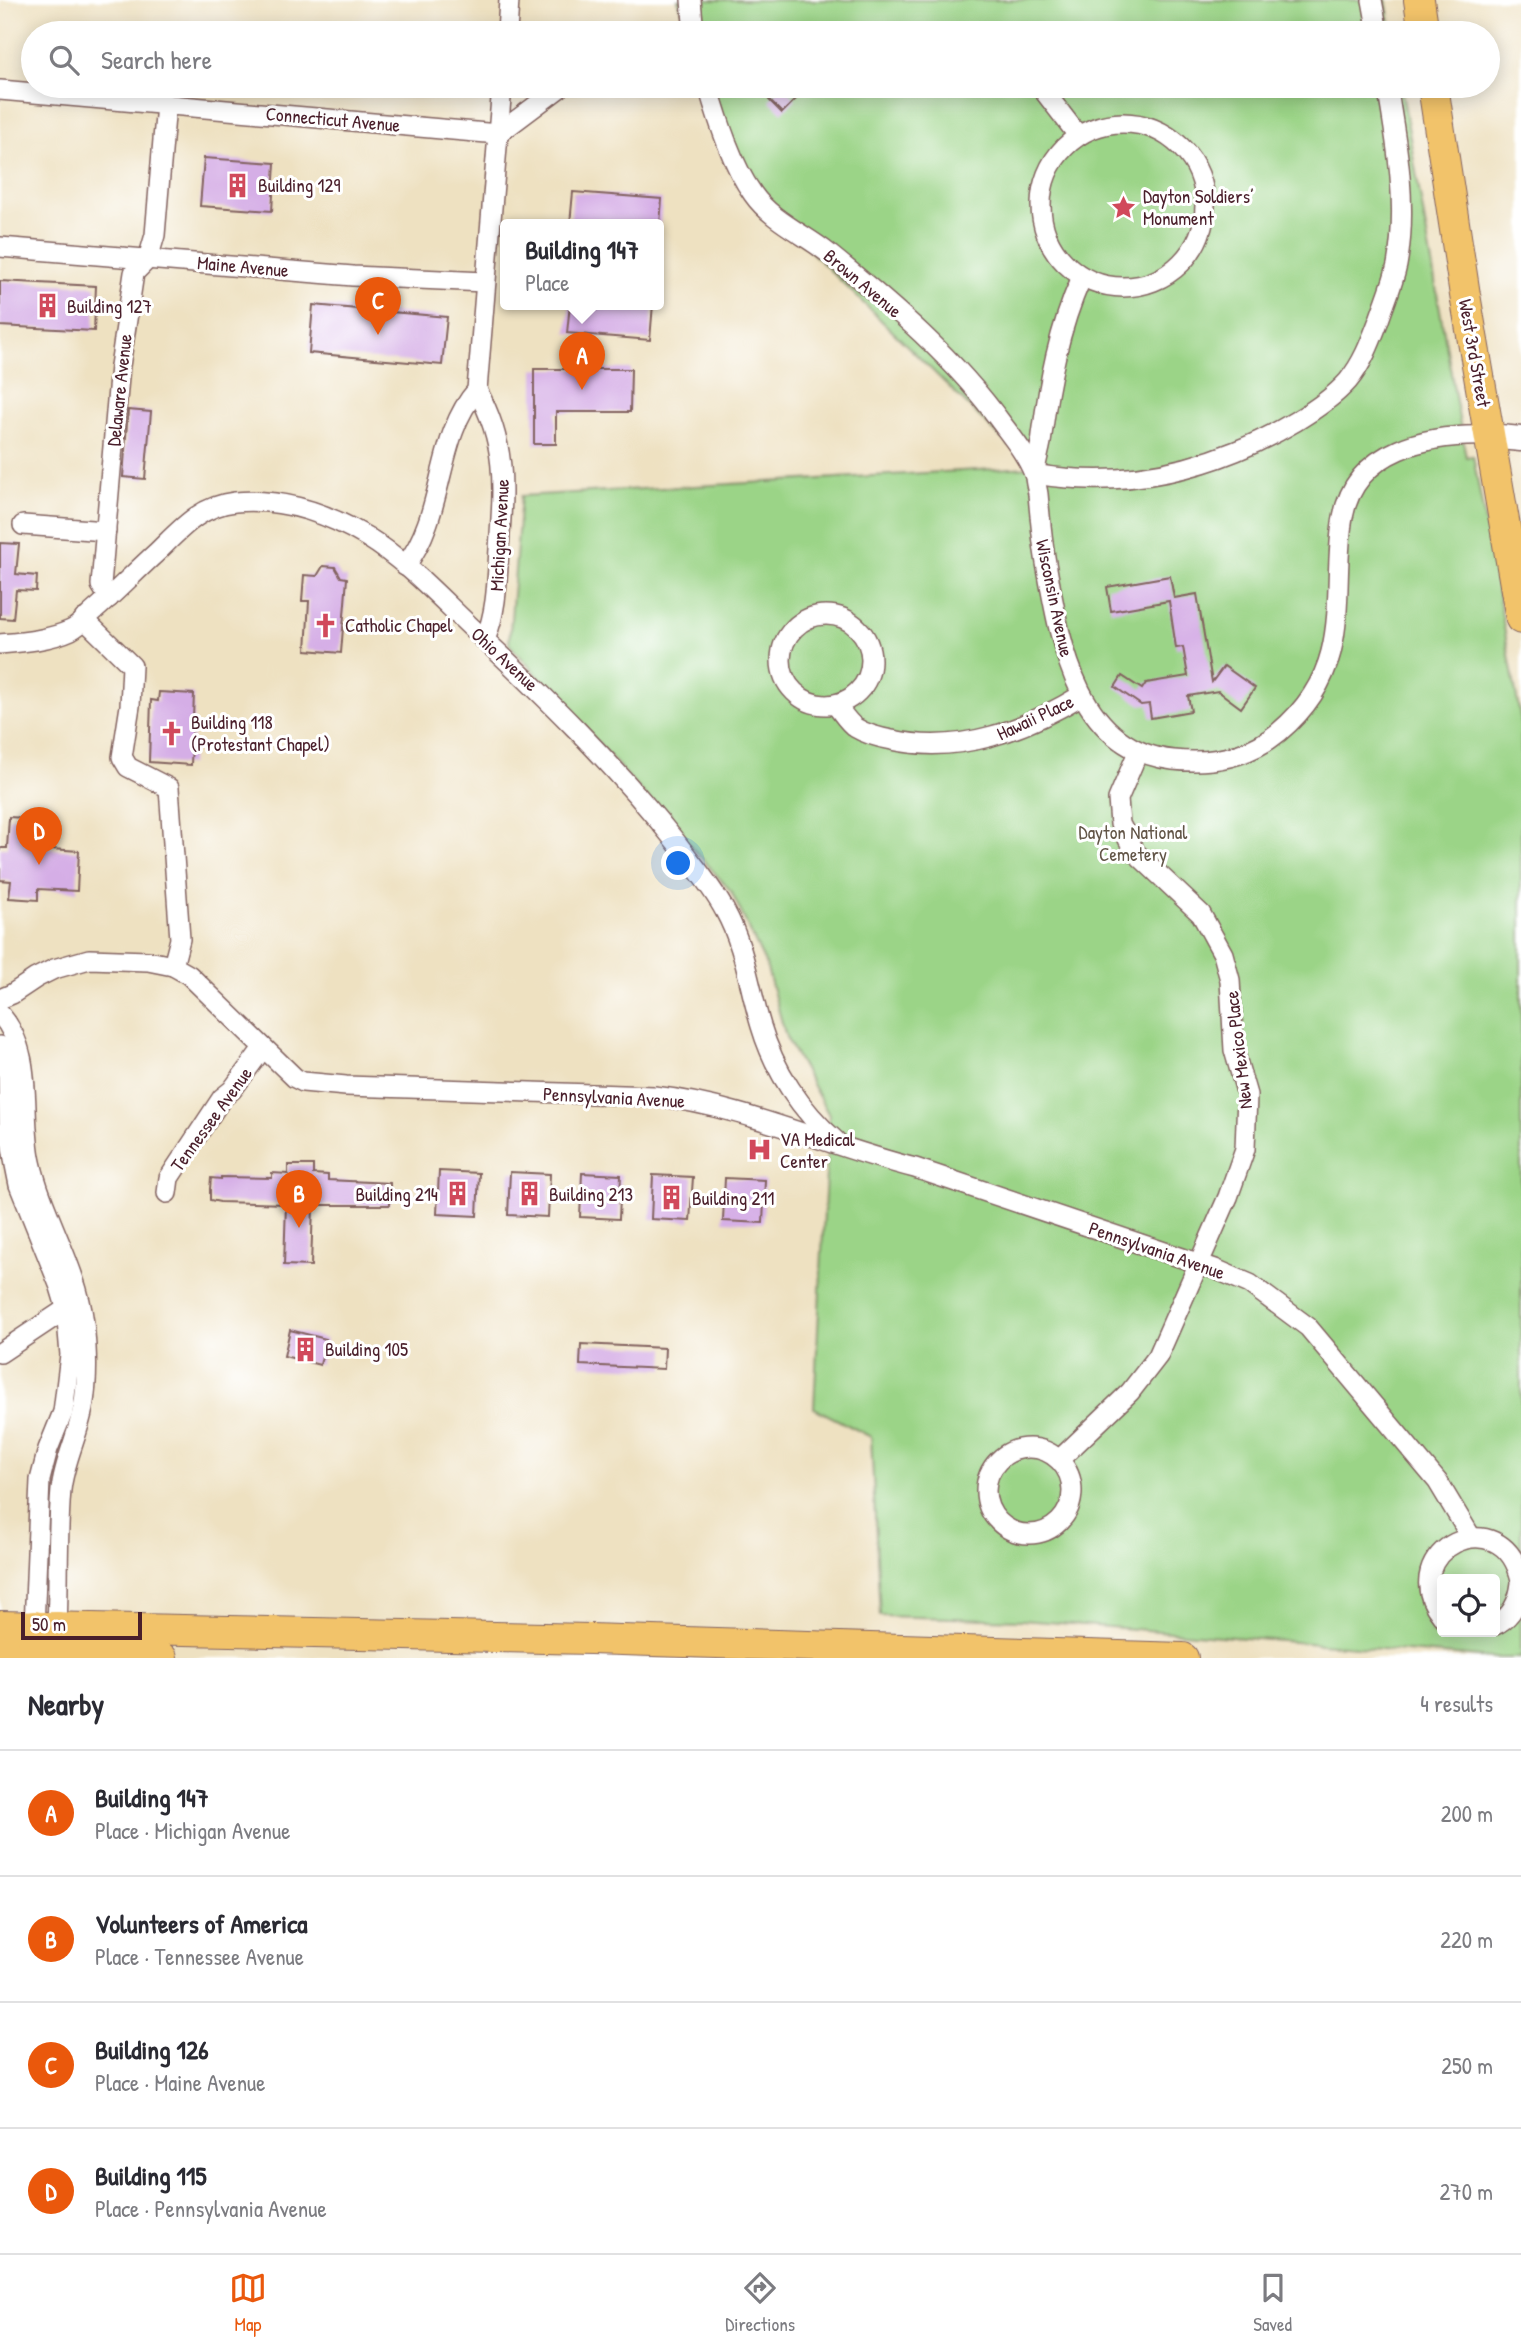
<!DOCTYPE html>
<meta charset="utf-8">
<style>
body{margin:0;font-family:"Patrick Hand",sans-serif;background:#f7f7f7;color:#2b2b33}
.controls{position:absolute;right:21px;bottom:21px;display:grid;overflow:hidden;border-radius:7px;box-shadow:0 4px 18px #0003}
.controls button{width:63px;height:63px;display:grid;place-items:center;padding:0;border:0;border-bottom:2px solid #e1e1e2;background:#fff;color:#2b2b33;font:35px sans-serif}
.scale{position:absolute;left:21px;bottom:18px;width:121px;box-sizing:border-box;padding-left:7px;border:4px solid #4a1f2b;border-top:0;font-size:19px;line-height:24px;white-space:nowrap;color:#4a1f2b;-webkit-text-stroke:5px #fff;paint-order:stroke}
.you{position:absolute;left:679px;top:864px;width:24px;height:24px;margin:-18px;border:5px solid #fff;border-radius:50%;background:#1a73e8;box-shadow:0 0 0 10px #1a73e833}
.badge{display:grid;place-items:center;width:46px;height:46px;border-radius:50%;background:#ea580c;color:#fff;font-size:23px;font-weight:700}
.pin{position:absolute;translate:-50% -58px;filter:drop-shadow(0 2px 4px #0008)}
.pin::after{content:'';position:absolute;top:37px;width:24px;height:21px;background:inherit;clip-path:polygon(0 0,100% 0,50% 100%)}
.popup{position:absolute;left:500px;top:219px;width:164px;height:91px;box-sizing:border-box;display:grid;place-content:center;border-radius:7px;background:#fff;filter:drop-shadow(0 2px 5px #0005);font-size:23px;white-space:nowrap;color:#7c7c81}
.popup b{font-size:26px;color:#2b2b33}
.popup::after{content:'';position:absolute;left:50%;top:100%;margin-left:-14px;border:14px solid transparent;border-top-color:#fff}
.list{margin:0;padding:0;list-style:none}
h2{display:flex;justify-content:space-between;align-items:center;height:91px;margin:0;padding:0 28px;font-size:30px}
h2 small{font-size:23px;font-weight:400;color:#7c7c81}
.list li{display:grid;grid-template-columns:46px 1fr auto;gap:21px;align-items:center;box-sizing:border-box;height:126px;padding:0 28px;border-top:2px solid #e1e1e2}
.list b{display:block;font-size:26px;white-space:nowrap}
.list p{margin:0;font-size:23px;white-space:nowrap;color:#7c7c81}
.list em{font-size:23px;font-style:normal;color:#7c7c81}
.icon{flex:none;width:38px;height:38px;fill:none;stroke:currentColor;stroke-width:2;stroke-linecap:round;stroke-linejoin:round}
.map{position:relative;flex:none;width:1521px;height:1658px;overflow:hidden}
.search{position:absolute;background:#fff;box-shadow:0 4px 18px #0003;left:21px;right:21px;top:21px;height:77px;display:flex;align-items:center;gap:18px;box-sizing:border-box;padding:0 24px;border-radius:38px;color:#7c7c81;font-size:26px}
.sheet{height:595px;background:#fff}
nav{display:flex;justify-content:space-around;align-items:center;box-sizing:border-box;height:98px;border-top:2px solid #e1e1e2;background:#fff;font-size:19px;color:#7c7c81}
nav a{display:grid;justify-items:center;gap:4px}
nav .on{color:#ea580c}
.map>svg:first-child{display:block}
</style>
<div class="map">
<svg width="1521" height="1658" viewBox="0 0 1521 1658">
<rect width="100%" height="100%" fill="#fff"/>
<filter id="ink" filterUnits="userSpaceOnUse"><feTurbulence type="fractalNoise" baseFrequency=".0143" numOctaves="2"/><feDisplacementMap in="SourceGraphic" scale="14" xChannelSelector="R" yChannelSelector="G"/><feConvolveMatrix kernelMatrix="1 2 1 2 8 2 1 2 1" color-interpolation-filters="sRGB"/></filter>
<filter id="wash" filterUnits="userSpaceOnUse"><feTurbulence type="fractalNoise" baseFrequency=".00686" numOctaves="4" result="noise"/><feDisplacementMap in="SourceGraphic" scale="28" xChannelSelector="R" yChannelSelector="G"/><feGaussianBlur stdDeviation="1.57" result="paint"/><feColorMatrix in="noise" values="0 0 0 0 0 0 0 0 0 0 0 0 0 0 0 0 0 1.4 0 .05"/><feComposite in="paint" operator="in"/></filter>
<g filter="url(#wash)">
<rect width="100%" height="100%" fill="#eee1c1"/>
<!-- green -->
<g fill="#9bd487" stroke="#727a59" stroke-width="2" fill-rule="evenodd">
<path d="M678,0H1386L1392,33H691Z"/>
<path d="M711,86H1401L1458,413L1466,457L1473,456L1521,721V1658H1493L1022,1620L880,1616L871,1437L814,1408L829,1115L786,1037L766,965L731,891L509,644L521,496L1031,467L753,195ZM1442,1579H1495V1632H1442Z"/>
</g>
<g id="blocks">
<!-- building -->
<g fill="#d5aee6">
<path d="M782,86L796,99L782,113L769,100Z"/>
<path d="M204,158L275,163L272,211L200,206Z"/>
<path d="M573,192L662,199L660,224H570Z"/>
<path d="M0,281L96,286L94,331L0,326Z"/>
<path d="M570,304H653L650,340L567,333Z"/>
<path d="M313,305L447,317L442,365L309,353Z"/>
<path d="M534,369H631L630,412H556V444H534Z"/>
<path d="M128,410L151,412L145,479L123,477Z"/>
<path d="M0,543L19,544L16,574L37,576L36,591L16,590L13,619L0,618Z"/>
<path d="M323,566L335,567L341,577L347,578L341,653L306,650L309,601H302L304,575L317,576Z"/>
<path d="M1170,576L1174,598L1197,594L1212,682L1224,666L1255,688L1241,708L1218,691L1188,696L1191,711L1151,718L1149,704L1141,705L1115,687L1122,676L1142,689L1146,683L1188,676L1183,647L1176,648L1169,601L1111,611L1107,587Z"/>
<path d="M159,692L194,694L191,765L149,762L151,700L158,701Z"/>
<path d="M9,817L39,819L37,848L79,851L77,891L38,889V900L9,898L11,881L0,880V848H7Z"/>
<path d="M288,1165H313V1174L328,1175V1180L390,1183V1205H313L311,1266L284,1265L286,1204L220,1202L210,1200V1189L211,1178L221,1179V1177L272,1178V1173L288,1174Z"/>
<path d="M439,1171L479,1173L477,1216L437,1214Z"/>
<path d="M510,1172L550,1174L548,1217L508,1215Z"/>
<path d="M582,1173L621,1175L619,1219L580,1217Z"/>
<path d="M653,1175L693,1177L690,1221L651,1219Z"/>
<path d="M725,1178L765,1180L763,1223L723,1221Z"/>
<path d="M290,1330L326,1339L320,1365L284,1356Z"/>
<path d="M581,1344L665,1348L664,1369L580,1365Z"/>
</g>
</g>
</g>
<g filter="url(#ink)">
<use href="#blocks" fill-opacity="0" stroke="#836360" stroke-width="2"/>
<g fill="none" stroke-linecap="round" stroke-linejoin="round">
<defs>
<g id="minor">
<path d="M691,0L694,33"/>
<path d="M1372,0L1378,33"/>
<path d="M507,33L509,0"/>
<path d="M708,86C718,120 732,165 753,194C771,220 804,234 828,253C892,305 955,358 1003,425C1015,441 1027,456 1034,474"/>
<path d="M1040,86L1077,134"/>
<path d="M0,90L498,134L562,86"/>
<circle cx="1123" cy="205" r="82"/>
<path d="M0,247L353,276L485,282"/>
<path d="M1081,279C1059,329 1049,381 1042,435C1041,448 1036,460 1035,472C1034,479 1037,487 1038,494C1040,517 1042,540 1046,563C1060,641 1076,749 1173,760C1211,764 1249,757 1279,732C1304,711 1323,684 1331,652C1342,608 1335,561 1343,517C1356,448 1430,434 1489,436"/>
<path d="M477,390C508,446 503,489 499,549C497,581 497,610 485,640"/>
<path d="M1034,474C1105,486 1170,478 1236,451C1271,437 1323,409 1348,381C1363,363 1371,341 1379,320C1385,302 1393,284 1397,265C1408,206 1397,144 1387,86"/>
<path d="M23,525L106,531"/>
<path d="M405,566C446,514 435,437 477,390L502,86"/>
<path d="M109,598L101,585L120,366L134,273L148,259L155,235L166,104"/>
<circle cx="826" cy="660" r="45"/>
<path d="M84,619L132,666L130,706L122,757L128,767L169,788L180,939L173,966"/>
<path d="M0,644C23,642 49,640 71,630C79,626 87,617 94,611C116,592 135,572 156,553C180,530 199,506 235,502C282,498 327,513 367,537C406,561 438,596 472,628C544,695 615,765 676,842C693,865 712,886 725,911C745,947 749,987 761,1026C774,1070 801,1111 836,1141"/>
<path d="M835,704C841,711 848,723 856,728C866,734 881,738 892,740C961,755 1024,730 1082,695"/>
<path d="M0,999L12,994L36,978L54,969L89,959L148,961L173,966L189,975L295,1078L303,1082L346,1086L654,1096C744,1106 827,1146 915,1168L1215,1269L1250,1284L1308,1327L1438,1482L1471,1537"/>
<path d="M0,1014C36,1055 20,1112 31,1162C43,1217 77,1266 84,1323C87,1350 88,1381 83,1408C78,1436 64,1461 61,1490C57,1535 59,1582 57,1628"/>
<path d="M0,1046L8,1075L9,1127L15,1165L19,1185L60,1287L66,1307L70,1355L63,1412L48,1449L40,1480L34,1627"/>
<path d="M167,1193L169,1178L222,1098L232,1090L263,1048"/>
<path d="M0,1353L75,1303"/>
<circle cx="1029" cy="1491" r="43"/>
<path d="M1059,1460L1130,1392L1158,1356L1228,1197L1245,1149L1247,1095L1234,1050L1230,980L1223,954L1201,914L1135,852L1120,824L1118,799L1138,752"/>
<path d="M1442,1616C1391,1553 1502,1496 1521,1580"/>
<path d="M1495,1625C1512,1617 1519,1601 1521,1583"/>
</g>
<path id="tertiary" d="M1489,436L1521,439"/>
<g id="primary">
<path d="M1419,0L1424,33"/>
<path d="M1433,86L1465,295L1521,619"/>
<path d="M0,1626L590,1639L1183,1658"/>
<path d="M0,1649L162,1658"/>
</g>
<g id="trunk">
<path d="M34,1627L35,1658"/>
<path d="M57,1658V1628"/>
</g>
</defs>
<!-- minor casing -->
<use href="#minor" stroke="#836360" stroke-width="22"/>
<!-- tertiary casing -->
<use href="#tertiary" stroke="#836360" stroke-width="27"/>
<!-- primary casing -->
<use href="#primary" stroke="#836360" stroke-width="32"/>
<!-- trunk casing -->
<use href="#trunk" stroke="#836360" stroke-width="34"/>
<!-- minor -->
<use href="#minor" stroke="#fff" stroke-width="19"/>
<!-- tertiary -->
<use href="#tertiary" stroke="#fff" stroke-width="24"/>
<!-- primary -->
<use href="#primary" stroke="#f2c36a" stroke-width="30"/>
<!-- trunk -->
<use href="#trunk" stroke="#f2c36a" stroke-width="32"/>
</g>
</g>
<!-- icons -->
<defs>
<symbol id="building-bare" viewBox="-9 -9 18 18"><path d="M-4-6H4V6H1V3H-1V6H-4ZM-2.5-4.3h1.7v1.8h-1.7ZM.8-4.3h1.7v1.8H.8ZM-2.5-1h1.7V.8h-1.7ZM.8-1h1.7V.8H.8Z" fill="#d1495b" stroke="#fff" stroke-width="2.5" paint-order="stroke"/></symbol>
<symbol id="sight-bare" viewBox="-9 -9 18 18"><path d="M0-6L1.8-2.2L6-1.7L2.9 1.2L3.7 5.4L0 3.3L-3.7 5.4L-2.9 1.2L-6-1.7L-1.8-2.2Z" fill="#d1495b" stroke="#fff" stroke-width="2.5" paint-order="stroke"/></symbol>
<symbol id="church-bare" viewBox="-9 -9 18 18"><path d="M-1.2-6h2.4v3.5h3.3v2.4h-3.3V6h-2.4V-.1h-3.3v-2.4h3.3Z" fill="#d1495b" stroke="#fff" stroke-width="2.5" paint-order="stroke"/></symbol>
<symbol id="hospital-bare" viewBox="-9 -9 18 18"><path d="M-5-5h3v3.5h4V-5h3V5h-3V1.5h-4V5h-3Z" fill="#d1495b" stroke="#fff" stroke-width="2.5" paint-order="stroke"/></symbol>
</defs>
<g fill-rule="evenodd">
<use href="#building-bare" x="220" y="168" width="35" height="35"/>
<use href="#sight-bare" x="1106" y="190" width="35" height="35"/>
<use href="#building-bare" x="30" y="288" width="35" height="35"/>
<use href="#church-bare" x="308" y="608" width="35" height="35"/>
<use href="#church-bare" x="154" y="716" width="35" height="35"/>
<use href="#hospital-bare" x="742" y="1132" width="35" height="35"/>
<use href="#building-bare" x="440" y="1176" width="35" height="35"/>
<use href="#building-bare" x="512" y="1176" width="35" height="35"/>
<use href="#building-bare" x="654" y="1180" width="35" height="35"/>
<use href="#building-bare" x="288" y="1332" width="35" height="35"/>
</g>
<g text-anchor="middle" stroke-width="6" stroke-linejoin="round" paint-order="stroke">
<!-- street labels -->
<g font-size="19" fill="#4a1f2b" stroke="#fff">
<text transform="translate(333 119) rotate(5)" y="7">Connecticut Avenue</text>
<text transform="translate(243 266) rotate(5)" y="7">Maine Avenue</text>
<text transform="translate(863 283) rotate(40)" y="7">Brown Avenue</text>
<text transform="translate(1475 353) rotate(80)" y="7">West 3rd Street</text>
<text transform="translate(119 390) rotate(-84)" y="7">Delaware Avenue</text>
<text transform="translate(499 535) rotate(-87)" y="7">Michigan Avenue</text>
<text transform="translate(1055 598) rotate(78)" y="7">Wisconsin Avenue</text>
<text transform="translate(505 659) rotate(43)" y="7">Ohio Avenue</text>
<text transform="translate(1035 717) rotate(-25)" y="7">Hawaii Place</text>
<text transform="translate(1238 1050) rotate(-97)" y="7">New Mexico Place</text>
<text transform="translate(614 1097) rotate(3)" y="7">Pennsylvania Avenue</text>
<text transform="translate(211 1119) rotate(-54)" y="7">Tennessee Avenue</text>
<text transform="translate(1157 1250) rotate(19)" y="7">Pennsylvania Avenue</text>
</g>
<!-- poi labels -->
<g font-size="19" fill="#4a1f2b" stroke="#fff" text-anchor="start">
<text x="258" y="192">Building 129</text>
<text x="1143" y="203">Dayton Soldiers’<tspan x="1143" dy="22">Monument</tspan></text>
<text x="67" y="313">Building 127</text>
<text x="345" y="632">Catholic Chapel</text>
<text x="191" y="729">Building 118<tspan x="191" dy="22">(Protestant Chapel)</tspan></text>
<text x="780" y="1146">VA Medical<tspan x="780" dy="22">Center</tspan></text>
<text x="438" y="1201" text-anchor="end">Building 214</text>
<text x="549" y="1201">Building 213</text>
<text x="692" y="1205">Building 211</text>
<text x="325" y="1356">Building 105</text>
</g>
<!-- park labels -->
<g font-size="19" fill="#625547" stroke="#fff">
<text x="1133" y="839">Dayton National<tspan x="1133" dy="22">Cemetery</tspan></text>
</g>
</g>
</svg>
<div class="controls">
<button><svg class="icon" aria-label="locate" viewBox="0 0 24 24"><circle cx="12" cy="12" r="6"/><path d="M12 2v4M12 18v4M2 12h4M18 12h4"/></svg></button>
</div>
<div class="scale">50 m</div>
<div class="you"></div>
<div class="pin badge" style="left:582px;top:390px">A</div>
<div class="popup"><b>Building 147</b>Place</div>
<div class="pin badge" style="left:299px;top:1228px">B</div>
<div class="pin badge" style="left:378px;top:335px">C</div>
<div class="pin badge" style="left:39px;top:865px">D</div>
<div class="search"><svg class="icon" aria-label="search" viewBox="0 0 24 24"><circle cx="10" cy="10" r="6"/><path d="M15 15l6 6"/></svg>Search here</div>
</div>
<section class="sheet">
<h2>Nearby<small>4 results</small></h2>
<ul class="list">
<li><span class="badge">A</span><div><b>Building 147</b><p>Place · Michigan Avenue</p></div><em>200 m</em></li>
<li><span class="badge">B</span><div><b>Volunteers of America</b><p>Place · Tennessee Avenue</p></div><em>220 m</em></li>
<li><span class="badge">C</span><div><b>Building 126</b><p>Place · Maine Avenue</p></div><em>250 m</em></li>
<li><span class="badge">D</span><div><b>Building 115</b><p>Place · Pennsylvania Avenue</p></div><em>270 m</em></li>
</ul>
</section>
<nav>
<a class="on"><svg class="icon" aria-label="map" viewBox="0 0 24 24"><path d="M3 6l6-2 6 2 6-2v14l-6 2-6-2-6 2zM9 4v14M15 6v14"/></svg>Map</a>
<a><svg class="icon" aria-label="directions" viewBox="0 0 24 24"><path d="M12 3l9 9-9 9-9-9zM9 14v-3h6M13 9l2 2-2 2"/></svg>Directions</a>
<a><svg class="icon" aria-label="saved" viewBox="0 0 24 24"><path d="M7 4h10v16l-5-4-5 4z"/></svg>Saved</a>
</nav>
